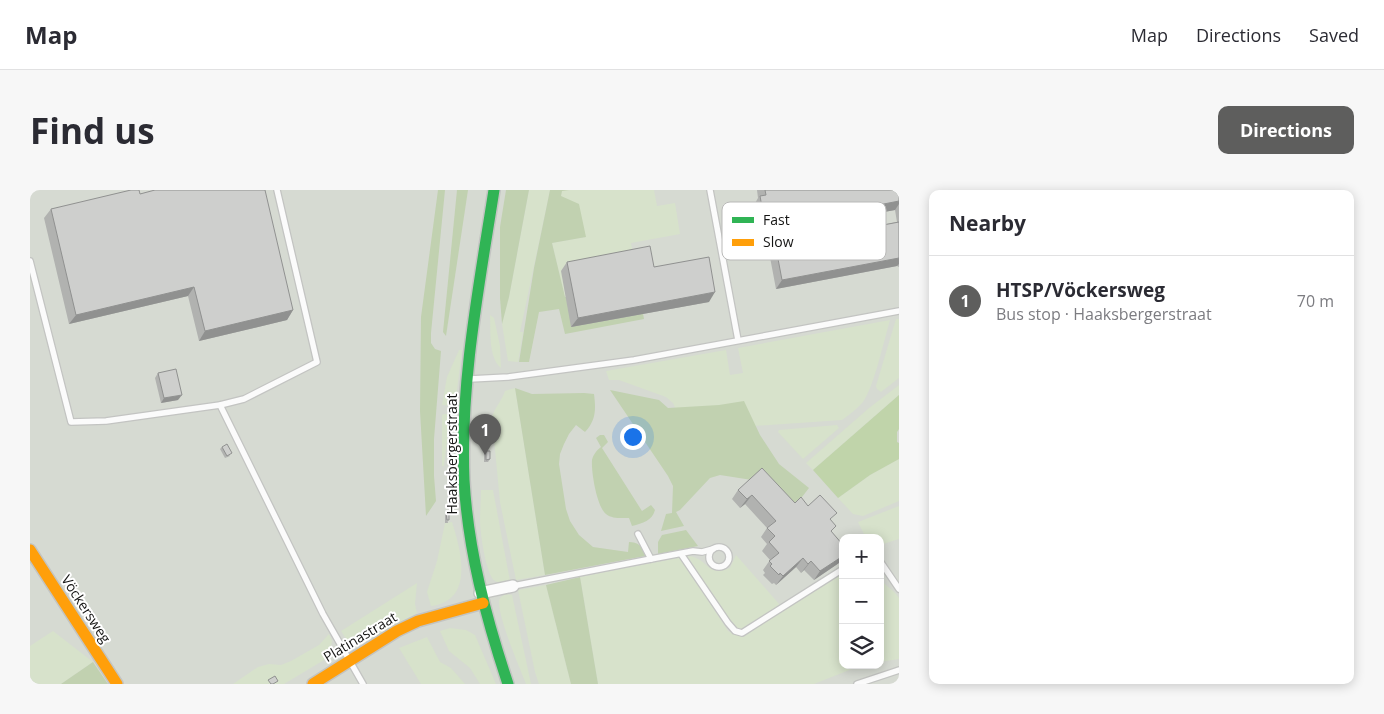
<!DOCTYPE html>
<meta charset="utf-8">
<style>
body{margin:0;font-family:"Open Sans",sans-serif;background:#f7f7f7;color:#2b2b33}
.controls{position:absolute;right:15px;bottom:15px;display:grid;overflow:hidden;border-radius:10px;box-shadow:0 2px 12px #0003}
.controls button{width:45px;height:45px;display:grid;place-items:center;padding:0;border:0;border-bottom:1px solid #e1e1e2;background:#fff;color:#2b2b33;font:25px sans-serif}
.you{position:absolute;left:602px;top:246px;width:18px;height:18px;margin:-12px;border:4px solid #fff;border-radius:50%;background:#1a73e8;box-shadow:0 0 0 8px #1a73e833}
.badge{display:grid;place-items:center;width:32px;height:32px;border-radius:50%;background:#5e5e5d;color:#fff;font-size:16px;font-weight:700}
.pin{position:absolute;translate:-50% -41px;filter:drop-shadow(0 1px 2px #0008)}
.pin::after{content:'';position:absolute;top:26px;width:18px;height:15px;background:inherit;clip-path:polygon(0 0,100% 0,50% 100%)}
.list{margin:0;padding:0;list-style:none}
h2{display:flex;justify-content:space-between;align-items:center;height:65px;margin:0;padding:0 20px;font-size:21px}
h2 small{font-size:16px;font-weight:400;color:#7c7c81}
.list li{display:grid;grid-template-columns:32px 1fr auto;gap:15px;align-items:center;box-sizing:border-box;height:90px;padding:0 20px;border-top:1px solid #e1e1e2}
.list b{display:block;font-size:19px;white-space:nowrap}
.list p{margin:0;font-size:16px;white-space:nowrap;color:#7c7c81}
.list em{font-size:16px;font-style:normal;color:#7c7c81}
.icon{flex:none;width:28px;height:28px;fill:none;stroke:currentColor;stroke-width:2;stroke-linecap:round;stroke-linejoin:round}
.map{position:relative;flex:none;width:869px;height:494px;overflow:hidden;border-radius:10px}
header{display:flex;align-items:center;gap:30px;box-sizing:border-box;height:70px;padding:0 25px;background:#fff;border-bottom:1px solid #e1e1e2}
header strong{font-size:24px}
nav{display:flex;gap:28px;margin-inline-start:auto;font-size:18px}
.intro{display:flex;align-items:center;justify-content:space-between;box-sizing:border-box;height:120px;padding:0 30px}
h1{margin:0;font-size:35px}
.button{padding:12px 22px;border-radius:10px;background:#5e5e5d;color:#fff;font-size:18px;font-weight:700}
main{display:flex;gap:30px;padding:0 30px}
aside{flex:1;background:#fff;border-radius:10px;box-shadow:0 2px 12px #0003}
.map>svg:first-child{display:block}
</style>
<header>
<strong>Map</strong>
<nav><a>Map</a><a>Directions</a><a>Saved</a></nav>
</header>
<div class="intro"><h1>Find us</h1><a class="button">Directions</a></div>
<main>
<div class="map">
<svg width="869" height="494" viewBox="0 0 869 494">
<rect width="100%" height="100%" fill="#e6e7e4"/>
<!-- built -->
<path fill="#d6dad2" fill-rule="evenodd" d="M0,0H869V494H0ZM813,348H850V475H813Z"/>
<!-- green -->
<g fill="#d7e2cb">
<path d="M499,0H520L490,142H493L488,172L478,171L472,134L479,107Z"/>
<path d="M532,0H624L627,16L645,13L650,44L601,53L612,118L535,107L522,53L556,47L531,6Z"/>
<path d="M460,125L464,128L470,156L471,178C458,167 461,141 460,125Z"/>
<path d="M866,129H869V188L851,202L847,199L846,196Z"/>
<path d="M860,130C854,150 844,197 833,212C827,219 819,225 812,230L681,239L655,238L643,213L636,207L589,190H579L576,181L696,160L700,185L713,183L708,158Z"/>
<path d="M429,160H432L425,216L412,215L417,187Z"/>
<path d="M869,195V205L783,280L776,273L839,218Z"/>
<path d="M485,198L515,385L486,390L470,312L462,228C464,218 472,211 475,201Z"/>
<path d="M414,224H420L414,276H412V225Z"/>
<path d="M448,226L453,227L455,257H450L448,240Z"/>
<path d="M807,235L809,238L773,269L748,242L749,240Z"/>
<path d="M869,269V311L833,326L823,324L808,308L840,285Z"/>
<path d="M451,300H463L480,391C475,393 470,394 465,391C457,386 452,353 451,343C449,329 451,314 451,300Z"/>
<path d="M869,316V349L850,355V348H836L828,332Z"/>
<path d="M422,332C431,360 445,411 401,416L397,402L407,371L415,333Z"/>
<path d="M706,365L750,415L716,438C710,439 707,439 703,435L657,366C679,367 675,388 700,378Z"/>
<path d="M648,368H651L698,441L706,445L714,446L813,382V475H832L784,494H568L550,387Z"/>
<path d="M850,388C856,397 863,399 869,408V469L850,472Z"/>
<path d="M387,393L385,414L387,423L328,456L318,452L311,441Z"/>
<path d="M516,395L541,494H509L505,482L488,400Z"/>
<path d="M476,404L482,405L501,494H496C489,476 469,430 469,412C469,408 472,406 476,404Z"/>
<path d="M420,438L436,440L445,445L466,494H450L440,478L419,461L410,441Z"/>
<path d="M23,441L63,472L31,494H0V456Z"/>
<path d="M299,444L302,451L300,462L294,470L254,494H203L228,477L239,474L251,475L261,471L289,455Z"/>
<path d="M397,447L410,472L421,478L435,494H391L369,458Z"/>
</g>
<!-- forest -->
<g fill="#c1d1b0">
<path d="M408,0H415L401,143V153L405,159L411,161L404,249V286L406,311L396,326L390,221L391,127Z"/>
<path d="M427,0H438L416,146L413,142Z"/>
<path d="M476,0H499L479,107L472,134L470,108V37Z"/>
<path d="M520,0H539L532,1L531,6L549,14L556,47L522,53L535,107L554,105L612,118L614,129L535,144L529,119L509,122L499,172H489L504,78Z"/>
<path d="M485,198L502,204L554,203L564,204C566,220 566,230 555,242L546,235L539,244L534,254L530,264L529,274L536,319L540,331L549,345L563,357L598,362L599,352C607,352 614,356 615,366L515,385Z"/>
<path d="M580,200L629,210L638,218L689,215L714,211L730,245L749,274L779,298L765,316L722,290L690,285L680,288L650,320L646,322L654,336L631,341L636,324L642,323L643,296L638,286Z"/>
<path d="M570,245H574L578,252L572,258L612,321L621,315L625,320C622,331 613,333 602,336L599,328C591,328 582,329 576,324C567,317 561,282 562,270C563,265 567,260 571,257L566,248Z"/>
<path d="M656,340L668,356L628,364V352L632,345Z"/>
<path d="M550,387L568,494H541L516,395Z"/>
<path d="M63,472L78,494H31Z"/>
</g>
<!-- water -->
<path fill="#c0d4aa" d="M869,205V239L867,242V252L869,253V269L840,285L808,308L783,280Z"/>
<g fill="none" stroke-linecap="round" stroke-linejoin="round">
<defs>
<g id="lane">
<path d="M680,0L708,150"/>
<path d="M0,71L41,232L76,231L190,215L214,209L287,172L247,0"/>
<path d="M440,189L478,187L604,170L869,121"/>
<path d="M190,215L293,424L333,494"/>
<path d="M608,344L621,369"/>
<circle cx="689" cy="367" r="10"/>
<path d="M651,364L698,433L705,441L712,443L813,379"/>
<path d="M850,371L869,399"/>
<path d="M483,396L621,369L663,361L672,362L683,359"/>
<path d="M827,494L869,480"/>
</g>
<path id="street" d="M450,403L483,396"/>
<path id="fast" d="M464,0C449,96 430,193 434,290C438,360 456,428 478,494"/>
<g id="slow">
<path d="M0,360L87,494"/>
<path d="M283,494L367,441L388,431L453,413"/>
</g>
</defs>
<!-- lane casing -->
<use href="#lane" stroke="#c3c4c2" stroke-width="8"/>
<!-- street casing -->
<use href="#street" stroke="#c3c4c2" stroke-width="14"/>
<!-- fast casing -->
<use href="#fast" stroke="#c3c4c2" stroke-width="14"/>
<!-- slow casing -->
<use href="#slow" stroke="#c3c4c2" stroke-width="14"/>
<!-- lane -->
<use href="#lane" stroke="#fbfbfb" stroke-width="5.5"/>
<!-- street -->
<use href="#street" stroke="#fbfbfb" stroke-width="11"/>
<!-- fast -->
<use href="#fast" stroke="#30b455" stroke-width="11"/>
<!-- slow -->
<use href="#slow" stroke="#ff9f0a" stroke-width="11"/>
</g>
<!-- wall -->
<g fill="#b1b2b0" fill-rule="evenodd">
<path d="M727,0H869V77L867,76L746,99L732,25L726,26L724,15L728,8ZM865,20L867,32L821,41L819,28Z"/>
<path d="M110,4L263,120L257,130L169,151L158,106L39,134L14,28L21,19Z"/>
<path d="M537,72L624,77L679,112L541,137L531,81Z"/>
<path d="M128,183L148,210L131,213L125,188Z"/>
<path d="M192,257L200,266L195,268L190,259Z"/>
<path d="M456,261L460,269L458,272H454V263Z"/>
<path d="M708,300L778,316L801,331L802,343L813,355V370L784,390L774,380L771,383L766,377L746,395L744,393L742,394L733,385L735,383L733,380L740,370L732,361L737,354L731,347L737,338L715,314L710,318L702,309Z"/>
<path d="M416,322L418,333H415V324Z"/>
</g>
<!-- shaded-wall -->
<g fill="#909190">
<path d="M869,11V14L865,20L811,30L818,21Z"/>
<path d="M738,16L732,25L726,26L732,17Z"/>
<path d="M869,68V74L867,76L746,99L752,90Z"/>
<path d="M164,97L158,106L39,134L46,125Z"/>
<path d="M685,102L679,112L541,137L548,128Z"/>
<path d="M263,120L257,130L169,151L175,141Z"/>
<path d="M152,205L148,210L131,213L134,208Z"/>
<path d="M722,305L715,314L710,318L717,309Z"/>
<path d="M813,366L812,371L784,390L790,381Z"/>
<path d="M773,368L766,377L746,395L753,386Z"/>
<path d="M781,371L774,380L771,383L778,374Z"/>
</g>
<!-- building -->
<g fill="#cecfcd" stroke="#909190">
<path d="M101,0H109L110,4L125,0H235L263,120L175,141L164,97L46,125L21,19Z"/>
<path d="M735,0H869V11L818,21L821,41L869,32V68L752,90L738,16L732,17L730,6L736,5Z"/>
<path d="M620,56L624,77L679,67L685,102L548,128L537,72Z"/>
<path d="M146,179L152,205L134,208L128,183Z"/>
<path d="M197,254L202,263L197,266L192,257Z"/>
<path d="M456,261H460V269L456,270Z"/>
<path d="M732,278L765,313L771,307L778,316L790,305L807,323L800,329L806,336L801,341L813,355V366L790,381L781,371L778,374L773,368L753,386L750,383L749,385L740,376L742,374L739,371L749,363L739,352L745,346L737,338L746,331L722,305L717,309L708,300Z"/>
<path d="M416,322H419V330H417Z"/>
<path d="M245,486L248,491L243,494H241L238,490Z"/>
</g>
<g text-anchor="middle" stroke-width="4" stroke-linejoin="round" paint-order="stroke">
<!-- street labels -->
<g font-size="14" fill="#151514" stroke="#fff">
<text transform="translate(422 264) rotate(-90)" y="5">Haaksbergerstraat</text>
<text transform="translate(56 419) rotate(57)" y="5">Vöckersweg</text>
<text transform="translate(330 447) rotate(-31)" y="5">Platinastraat</text>
</g>
</g>
<!-- legend -->
<rect x="692" y="12" width="164" height="58" rx="8" fill="#fff" stroke="#b9b9b8" stroke-width="1"/>
<rect x="702" y="27" width="22" height="6" fill="#30b455"/>
<rect x="702" y="49" width="22" height="7" fill="#ff9f0a"/>
<g font-size="14" fill="#151514">
<text x="733" y="35">Fast</text>
<text x="733" y="57">Slow</text>
</g>
</svg>
<div class="controls">
<button>+</button>
<button>−</button>
<button><svg class="icon" aria-label="layers" viewBox="0 0 24 24"><path d="M12 4l9 5-9 5-9-5zM3 14l9 5 9-5"/></svg></button>
</div>
<div class="you"></div>
<div class="pin badge" style="left:455px;top:265px">1</div>
</div>
<aside>
<h2>Nearby<small></small></h2>
<ul class="list">
<li><span class="badge">1</span><div><b>HTSP/Vöckersweg</b><p>Bus stop · Haaksbergerstraat</p></div><em>70 m</em></li>
</ul>
</aside>
</main>
